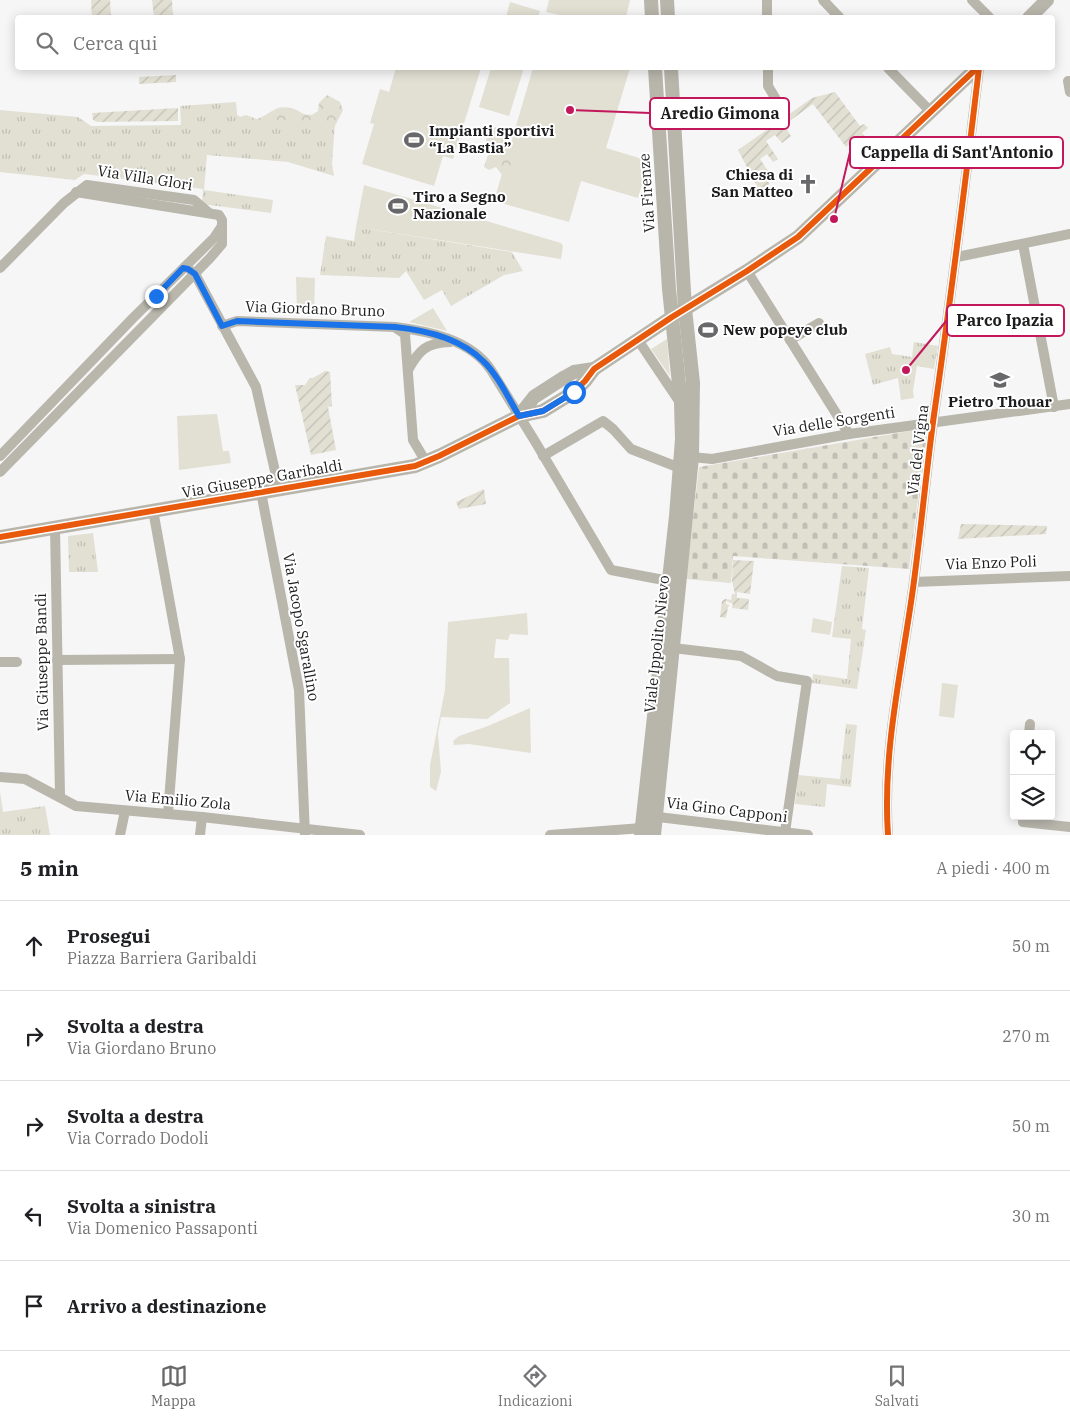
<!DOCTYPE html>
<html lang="it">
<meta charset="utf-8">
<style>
body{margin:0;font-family:"IBM Plex Serif",serif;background:#f2f2f2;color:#202124}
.controls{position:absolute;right:15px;bottom:15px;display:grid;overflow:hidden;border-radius:5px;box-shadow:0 2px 12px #0003}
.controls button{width:45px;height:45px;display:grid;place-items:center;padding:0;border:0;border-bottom:1px solid #e0e0e0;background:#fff;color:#202124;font:25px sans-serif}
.stop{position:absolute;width:15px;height:15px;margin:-11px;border:4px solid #1a73e8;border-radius:50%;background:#fff}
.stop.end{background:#1a73e8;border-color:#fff;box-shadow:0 1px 5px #0008}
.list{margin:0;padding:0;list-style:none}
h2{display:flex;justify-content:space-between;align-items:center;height:65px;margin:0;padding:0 20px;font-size:21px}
h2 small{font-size:16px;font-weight:400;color:#757577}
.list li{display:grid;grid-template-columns:32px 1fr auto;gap:15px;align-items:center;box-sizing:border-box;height:90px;padding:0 20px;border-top:1px solid #e0e0e0}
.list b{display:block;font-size:19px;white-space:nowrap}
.list p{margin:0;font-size:16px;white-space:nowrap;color:#757577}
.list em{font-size:16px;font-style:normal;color:#757577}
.icon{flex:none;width:28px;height:28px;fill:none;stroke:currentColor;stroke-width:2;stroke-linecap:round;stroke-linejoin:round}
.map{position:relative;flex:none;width:1070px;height:835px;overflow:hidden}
.search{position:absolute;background:#fff;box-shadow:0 2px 12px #0003;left:15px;right:15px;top:15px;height:55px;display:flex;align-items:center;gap:12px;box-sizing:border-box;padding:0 18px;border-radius:5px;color:#757577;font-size:19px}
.sheet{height:515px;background:#fff}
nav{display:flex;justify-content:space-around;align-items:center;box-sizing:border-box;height:70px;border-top:1px solid #e0e0e0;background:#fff;font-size:14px;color:#757577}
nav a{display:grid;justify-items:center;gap:2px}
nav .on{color:#68686a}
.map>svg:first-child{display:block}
</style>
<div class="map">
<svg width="1070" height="835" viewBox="0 0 1070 835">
<defs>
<pattern id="forest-crowns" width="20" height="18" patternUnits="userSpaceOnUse" patternTransform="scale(1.25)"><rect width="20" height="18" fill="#e2dfd3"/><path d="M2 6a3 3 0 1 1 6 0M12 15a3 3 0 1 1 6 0" fill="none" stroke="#c1bfb5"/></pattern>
<pattern id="cemetery-stones" width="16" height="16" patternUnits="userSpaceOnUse" patternTransform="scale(1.25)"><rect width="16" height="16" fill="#e2dfd3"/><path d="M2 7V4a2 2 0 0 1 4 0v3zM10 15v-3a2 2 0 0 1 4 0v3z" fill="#c1bfb5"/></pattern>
<pattern id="park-tufts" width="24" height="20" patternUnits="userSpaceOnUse" patternTransform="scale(1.25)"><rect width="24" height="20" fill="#e2dfd3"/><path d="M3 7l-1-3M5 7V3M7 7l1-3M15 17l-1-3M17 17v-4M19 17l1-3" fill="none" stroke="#c1bfb5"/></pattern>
<pattern id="garden-furrows" width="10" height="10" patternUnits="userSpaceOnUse" patternTransform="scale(1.25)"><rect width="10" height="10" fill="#e2dfd3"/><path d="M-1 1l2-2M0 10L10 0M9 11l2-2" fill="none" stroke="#c1bfb5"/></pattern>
</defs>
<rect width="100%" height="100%" fill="#f6f6f7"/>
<!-- grass -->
<g fill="#e2dfd3">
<path d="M549,0H630L626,17H569L546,12Z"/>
<path d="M510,2L540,11L538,17H506Z"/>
<path d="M396,68H481L453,159L443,156L434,186L362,164L374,124L370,123L380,89L389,92Z"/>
<path d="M491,68H524L509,116L479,107Z"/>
<path d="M533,68H630L606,148L649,161L638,198L581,181L569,222L494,201Z"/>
<path d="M364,185L561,243L563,246L561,259L356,227Z"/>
<path d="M296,277L315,278L314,313L297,312Z"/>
<path d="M433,308L447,331L409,322Z"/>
<path d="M667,339L670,376L651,349Z"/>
<path d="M217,414L223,451H229L231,463L179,470L177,416Z"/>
<path d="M527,613L528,635L510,634L508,640L496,639L494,658H509L510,703L487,719L441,717L438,733L441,772L436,791L430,787V765L445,690L448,622Z"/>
<path d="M813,618L832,622L830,635L811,632Z"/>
<path d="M942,683L958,685L954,718L939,716Z"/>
<path d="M530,708L531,753L469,744L454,745L453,741L459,736L488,726Z"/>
</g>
<!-- forest -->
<g fill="url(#forest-crowns)">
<path d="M327,95L340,102L343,110L330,136L204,121L236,114L240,117L246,115L257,119C272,114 275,103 294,109C302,112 302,115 312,115L318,111L319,103Z"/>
<path d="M501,126L504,132L509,137C508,144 512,148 510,155L516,161L513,166L507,168L511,172L509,176L502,175L496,167L489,170L484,167L491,146L486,141C487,134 494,126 501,126Z"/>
</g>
<!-- cemetery -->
<path fill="url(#cemetery-stones)" d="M927,428L909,569L733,556L731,583L686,579L699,467Z"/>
<!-- park -->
<g fill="url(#park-tufts)">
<path d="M236,102L238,124L335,123L332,164L334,176L288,162L207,155L204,190L273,200L271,213L202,204L203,189L84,174L75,180L0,172V110L78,117L91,126L181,125L180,106Z"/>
<path d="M356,227L512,252L523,271L504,275L451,306L442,290L424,300L406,271L399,278L320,275L326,236L354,241Z"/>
<path d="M914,342L938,346L934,369L917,366L913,391L914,398L901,400L898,378L873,385L865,354L890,347L892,354L912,357Z"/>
<path d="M93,533L98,572H69L68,536Z"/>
<path d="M842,566L869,568L862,629L866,630L857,689L812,683L813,674L847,679L851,639L832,637Z"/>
<path d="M846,724L857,725L851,787L827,784L825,807L795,804L798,775L840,779Z"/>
<path d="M0,792L3,812L45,806L50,835H0Z"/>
</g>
<!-- garden -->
<g fill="url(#garden-furrows)">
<path d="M91,0H110L111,17H92Z"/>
<path d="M152,0H172L173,17H154Z"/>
<path d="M176,75V82L139,84V77Z"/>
<path d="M835,92L860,126L864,124L868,128L862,133L866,138L861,143L856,139L846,147L813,104L784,125L791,136L782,143L775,135L766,141L778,159L773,162L767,154L760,159L770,174L765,177L770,184L759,190L738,150L812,98Z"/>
<path d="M178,108V121L97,122L93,120L92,113Z"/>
<path d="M325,371L330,372L332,406L328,407L336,450L311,455L295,385H305L310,378H313Z"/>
<path d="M484,489L486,504L459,509L456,502Z"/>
<path d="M961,524L1047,526L1046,534L958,539Z"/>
<path d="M733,560L754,561L750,594L737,592V598L749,599L748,610L732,608L733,604L726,601V604L730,605L728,607L726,618L720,617L722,601L725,599L731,600L732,594H735L732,581Z"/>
</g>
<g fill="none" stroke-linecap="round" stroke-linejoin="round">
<!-- street -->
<g stroke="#b9b6ac" stroke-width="10">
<path d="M767,0V18"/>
<path d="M823,0L840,18"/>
<path d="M972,0L990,18"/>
<path d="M768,68V86L780,106"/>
<path d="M888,68L930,111"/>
<path d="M1070,81H1068L1070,92"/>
<path d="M1023,244L1054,407"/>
<path d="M957,257L1070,234"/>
<path d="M0,268L64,203L87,185L194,200L208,212"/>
<path d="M191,271L195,274L256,387L279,489"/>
<path d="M747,271L849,434"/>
<path d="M222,326L237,321L395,327C429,331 471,340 491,370L536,443L611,570L669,581"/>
<path d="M396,328L405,334L413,440L426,462"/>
<path d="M638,340L679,401"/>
<path d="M790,340L819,323"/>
<path d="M408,370C419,350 426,343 450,342"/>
<path d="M0,456L133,318L214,238L222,226"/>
<path d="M543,456L603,421L613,429L631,449L680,468"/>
<path d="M692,457L712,459L849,434L1070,404"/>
<path d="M0,472L210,258L222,244V220L219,215L76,192"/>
<path d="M261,492L299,690L305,835"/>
<path d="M153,510L180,659L168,814"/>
<path d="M55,527L60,796"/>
<path d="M914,582L1070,576"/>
<path d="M673,648L741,656L777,676L807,681L785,832"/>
<path d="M57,660L180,659"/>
<path d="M0,662H17"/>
<path d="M1029,734L1030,724"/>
<path d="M0,777L25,779L76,806L202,817L360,835"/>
<path d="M650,816L808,835"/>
<path d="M1023,816V822L1070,827"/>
<path d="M120,835L125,811"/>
<path d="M200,835L202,817"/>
<path d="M550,835L642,828"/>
<path d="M888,835C882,749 903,665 914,581C921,528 926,475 933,422C950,304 965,186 979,68"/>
</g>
<!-- secondary -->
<g stroke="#b8b5ab" stroke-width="14">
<path d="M651,0L652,18"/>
<path d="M667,0L668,18"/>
<path d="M1029,18L1047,0"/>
<path d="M519,416L534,397L565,377L574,372L594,369"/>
<path d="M0,537L415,466L439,456L519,416L543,411L574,392L585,381L594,369L672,317L747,271L798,237L977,68"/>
<path d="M641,835L676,516L682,439L681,403L669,289L655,68"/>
<path d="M654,835L692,457L693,383L685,309L671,68"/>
</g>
<defs>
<g id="cycleway">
<path d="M0,537L415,466L439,456L519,416L543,411L574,392L585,381L594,369L672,317L747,271L798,237L977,68"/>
<path d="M888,835C882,749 903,665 914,581C921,528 926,475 933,422C950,304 965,186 979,68"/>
</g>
</defs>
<!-- cycleway casing -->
<use href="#cycleway" stroke="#fff" stroke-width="9"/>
<!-- cycleway -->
<use href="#cycleway" stroke="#e8590c" stroke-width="6"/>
</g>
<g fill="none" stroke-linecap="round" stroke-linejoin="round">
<!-- route -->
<path stroke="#1a73e8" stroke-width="6" d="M156,296L183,268L188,269L195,274L222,326L237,321L395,327C425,330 461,339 483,361C497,374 509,399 519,416L543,411L574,392"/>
</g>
<!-- icons -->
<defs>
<symbol id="stadium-bare" viewBox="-9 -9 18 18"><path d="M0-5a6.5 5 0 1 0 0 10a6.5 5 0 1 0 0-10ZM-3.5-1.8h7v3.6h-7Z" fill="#68686a" stroke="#fff" stroke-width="2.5" paint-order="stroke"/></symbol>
<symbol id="church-bare" viewBox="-9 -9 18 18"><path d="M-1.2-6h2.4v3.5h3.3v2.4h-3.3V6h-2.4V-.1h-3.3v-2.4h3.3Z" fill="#68686a" stroke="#fff" stroke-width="2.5" paint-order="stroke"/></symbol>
<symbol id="school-bare" viewBox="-9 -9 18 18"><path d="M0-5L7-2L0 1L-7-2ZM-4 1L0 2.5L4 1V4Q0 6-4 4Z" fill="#68686a" stroke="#fff" stroke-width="2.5" paint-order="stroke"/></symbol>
</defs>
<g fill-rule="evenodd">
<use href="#stadium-bare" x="400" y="126" width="28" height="28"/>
<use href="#church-bare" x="794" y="170" width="28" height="28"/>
<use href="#stadium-bare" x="384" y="192" width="28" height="28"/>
<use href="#stadium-bare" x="694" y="316" width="28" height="28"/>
<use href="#school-bare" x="986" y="366" width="28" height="28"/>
</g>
<g text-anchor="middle" stroke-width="4" stroke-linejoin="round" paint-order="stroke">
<!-- poi labels -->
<g font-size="15" font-weight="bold" fill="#1c1c1e" stroke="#fff" text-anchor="start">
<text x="429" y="136">Impianti sportivi<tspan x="429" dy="17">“La Bastia”</tspan></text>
<text x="793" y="180" text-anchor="end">Chiesa di<tspan x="793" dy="17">San Matteo</tspan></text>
<text x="413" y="202">Tiro a Segno<tspan x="413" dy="17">Nazionale</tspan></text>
<text x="723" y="335">New popeye club</text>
<text x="1000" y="407" text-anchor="middle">Pietro Thouar</text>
</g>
<!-- street labels -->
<g font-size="15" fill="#1c1c1e" stroke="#fff">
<text transform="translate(145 178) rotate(9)" y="5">Via Villa Glori</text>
<text transform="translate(647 193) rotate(-94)" y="5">Via Firenze</text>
<text transform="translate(315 309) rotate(2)" y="5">Via Giordano Bruno</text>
<text transform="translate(834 422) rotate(-9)" y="5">Via delle Sorgenti</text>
<text transform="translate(918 450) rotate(-83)" y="5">Via del Vigna</text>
<text transform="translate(262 479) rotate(-10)" y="5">Via Giuseppe Garibaldi</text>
<text transform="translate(991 563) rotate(-2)" y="5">Via Enzo Poli</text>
<text transform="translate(301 627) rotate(80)" y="5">Via Jacopo Sgarallino</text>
<text transform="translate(657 644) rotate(-84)" y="5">Viale Ippolito Nievo</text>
<text transform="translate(42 662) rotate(-91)" y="5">Via Giuseppe Bandi</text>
<text transform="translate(178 800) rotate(5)" y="5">Via Emilio Zola</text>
<text transform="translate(727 810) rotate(7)" y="5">Via Gino Capponi</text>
</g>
</g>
<!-- callouts -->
<path fill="none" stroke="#c2185b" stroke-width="2" d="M570 110L650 113M834 219L850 152M906 370L947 320"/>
<g fill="#c2185b" stroke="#fff" stroke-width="2">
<circle cx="570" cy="110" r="5"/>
<circle cx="834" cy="219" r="5"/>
<circle cx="906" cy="370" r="5"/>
</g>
<g fill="#fff" stroke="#c2185b" stroke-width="2">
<rect x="650" y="98" width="139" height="31" rx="5"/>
<rect x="850" y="137" width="213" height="31" rx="5"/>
<rect x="947" y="305" width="117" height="31" rx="5"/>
</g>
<g font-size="16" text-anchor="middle" font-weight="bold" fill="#1c1c1e">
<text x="720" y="119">Aredio Gimona</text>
<text x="957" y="158">Cappella di Sant'Antonio</text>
<text x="1005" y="326">Parco Ipazia</text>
</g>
</svg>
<div class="controls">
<button><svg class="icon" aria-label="locate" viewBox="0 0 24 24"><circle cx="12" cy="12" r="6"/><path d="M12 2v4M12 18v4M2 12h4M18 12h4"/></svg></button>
<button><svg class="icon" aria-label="layers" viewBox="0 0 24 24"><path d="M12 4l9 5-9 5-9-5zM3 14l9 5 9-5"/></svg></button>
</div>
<div class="stop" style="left:574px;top:392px"></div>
<div class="stop end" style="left:156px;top:296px"></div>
<div class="search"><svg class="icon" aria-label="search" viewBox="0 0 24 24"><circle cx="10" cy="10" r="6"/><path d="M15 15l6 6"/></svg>Cerca qui</div>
</div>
<section class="sheet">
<h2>5 min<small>A piedi · 400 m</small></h2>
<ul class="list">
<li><svg class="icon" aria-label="ahead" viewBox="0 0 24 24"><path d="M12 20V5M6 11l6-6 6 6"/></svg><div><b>Prosegui</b><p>Piazza Barriera Garibaldi</p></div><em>50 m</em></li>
<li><svg class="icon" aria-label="right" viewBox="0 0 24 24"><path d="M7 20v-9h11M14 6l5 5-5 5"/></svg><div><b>Svolta a destra</b><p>Via Giordano Bruno</p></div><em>270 m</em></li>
<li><svg class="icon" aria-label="right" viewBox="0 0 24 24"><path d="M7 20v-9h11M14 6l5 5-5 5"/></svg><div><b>Svolta a destra</b><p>Via Corrado Dodoli</p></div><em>50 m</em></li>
<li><svg class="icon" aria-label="left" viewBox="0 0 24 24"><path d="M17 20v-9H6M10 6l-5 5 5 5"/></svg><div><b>Svolta a sinistra</b><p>Via Domenico Passaponti</p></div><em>30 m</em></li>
<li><svg class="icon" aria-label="arrive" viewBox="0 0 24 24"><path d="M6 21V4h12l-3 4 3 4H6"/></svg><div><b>Arrivo a destinazione</b></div></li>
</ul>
</section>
<nav>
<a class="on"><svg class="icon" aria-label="map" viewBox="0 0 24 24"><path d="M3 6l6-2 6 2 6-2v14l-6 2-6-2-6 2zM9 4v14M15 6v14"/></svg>Mappa</a>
<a><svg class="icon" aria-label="directions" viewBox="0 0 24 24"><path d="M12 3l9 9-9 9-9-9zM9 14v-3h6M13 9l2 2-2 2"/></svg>Indicazioni</a>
<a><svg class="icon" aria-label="saved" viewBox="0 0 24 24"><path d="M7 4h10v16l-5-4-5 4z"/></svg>Salvati</a>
</nav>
